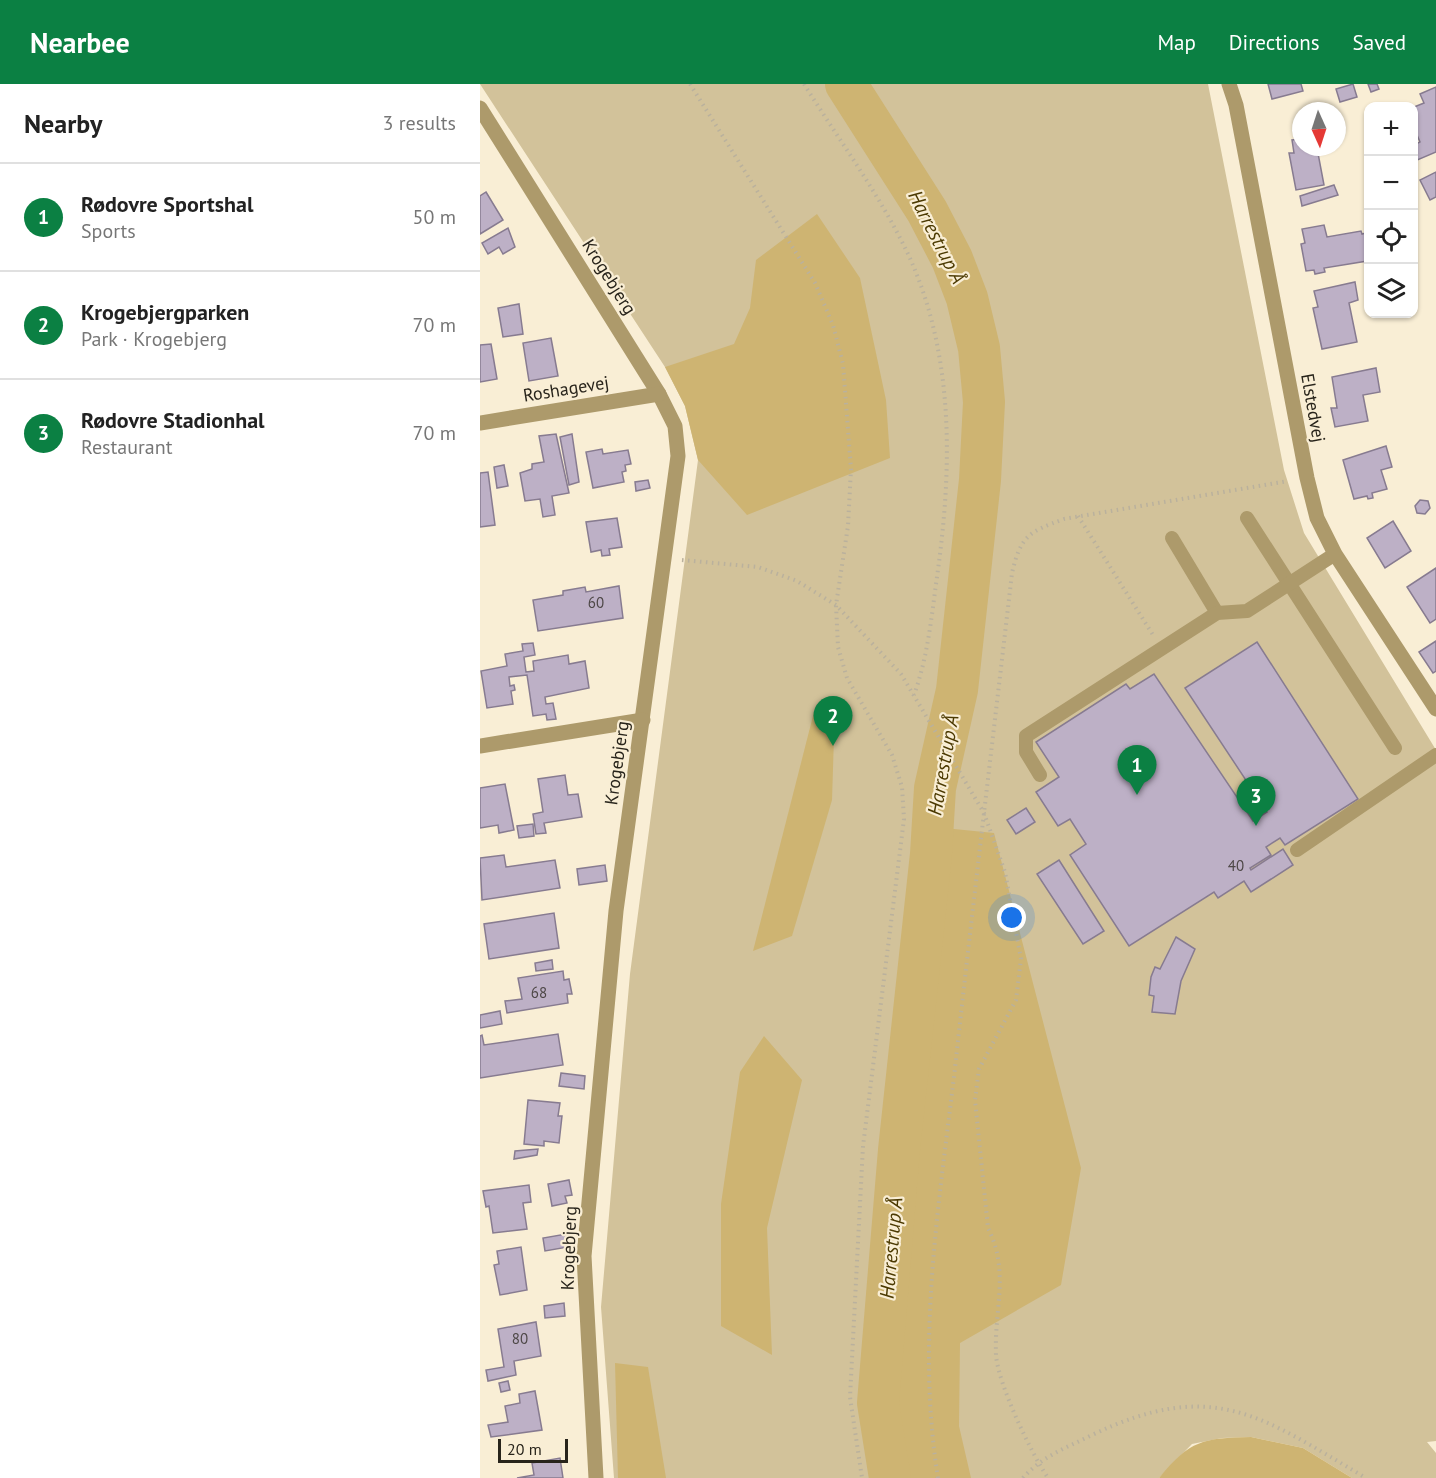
<!DOCTYPE html>
<meta charset="utf-8">
<style>
body{margin:0;font-family:"PT Sans",sans-serif;background:#f2f2f2;color:#222}
.controls{position:absolute;right:18px;top:18px;display:grid;overflow:hidden;border-radius:12px;box-shadow:0 2px 4px #0004}
.controls button{width:54px;height:54px;display:grid;place-items:center;padding:0;border:0;border-bottom:2px solid #e0e0e0;background:#fff;color:#222;font:30px sans-serif}
.compass{position:absolute;left:812px;top:18px;width:54px;height:54px;border-radius:50%;background:#fff;box-shadow:0 2px 4px #0004;rotate:177deg}
.scale{position:absolute;left:18px;bottom:15px;width:70px;box-sizing:border-box;padding-left:6px;border:3px solid #28241b;border-top:0;font-size:16px;line-height:21px;white-space:nowrap;color:#28241b;-webkit-text-stroke:4px #f9eed5;paint-order:stroke}
.you{position:absolute;left:532px;top:834px;width:21px;height:21px;margin:-15px;border:4px solid #fff;border-radius:50%;background:#1a73e8;box-shadow:0 0 0 9px #1a73e833}
.badge{display:grid;place-items:center;width:39px;height:39px;border-radius:50%;background:#0b8043;color:#fff;font-size:20px;font-weight:700}
.pin{position:absolute;translate:-50% -50px;filter:drop-shadow(0 2px 3px #0008)}
.pin::after{content:'';position:absolute;top:32px;width:21px;height:18px;background:inherit;clip-path:polygon(0 0,100% 0,50% 100%)}
.list{margin:0;padding:0;list-style:none}
h2{display:flex;justify-content:space-between;align-items:center;height:78px;margin:0;padding:0 24px;font-size:26px}
h2 small{font-size:20px;font-weight:400;color:#767676}
.list li{display:grid;grid-template-columns:39px 1fr auto;gap:18px;align-items:center;box-sizing:border-box;height:108px;padding:0 24px;border-top:2px solid #e0e0e0}
.list b{display:block;font-size:22px;white-space:nowrap}
.list p{margin:0;font-size:20px;white-space:nowrap;color:#767676}
.list em{font-size:20px;font-style:normal;color:#767676}
.icon{flex:none;width:33px;height:33px;fill:none;stroke:currentColor;stroke-width:2;stroke-linecap:round;stroke-linejoin:round}
.map{position:relative;flex:none;width:956px;height:1394px;overflow:hidden}
header{display:flex;align-items:center;gap:36px;box-sizing:border-box;height:84px;padding:0 30px;background:#0b8043;color:#fff}
header strong{font-size:28px}
nav{display:flex;gap:33px;margin-inline-start:auto;font-size:21px}
main{display:flex}
aside{flex:1;background:#fff}
.map>svg:first-child{display:block}
</style>
<header>
<strong>Nearbee</strong>
<nav><a>Map</a><a>Directions</a><a>Saved</a></nav>
</header>
<main>
<aside>
<h2>Nearby<small>3 results</small></h2>
<ul class="list">
<li><span class="badge">1</span><div><b>Rødovre Sportshal</b><p>Sports</p></div><em>50 m</em></li>
<li><span class="badge">2</span><div><b>Krogebjergparken</b><p>Park · Krogebjerg</p></div><em>70 m</em></li>
<li><span class="badge">3</span><div><b>Rødovre Stadionhal</b><p>Restaurant</p></div><em>70 m</em></li>
</ul>
</aside>
<div class="map">
<svg width="956" height="1394" viewBox="0 0 956 1394">
<rect width="100%" height="100%" fill="#f9eed5"/>
<!-- green -->
<path fill="#d2c29a" d="M0,0H728L804,386L824,449L956,666V1357L947,1358L956,1369V1394H872L823,1364L771,1353L742,1354L712,1360L679,1394H134L121,1223L150,890L218,376L205,322L185,283Z"/>
<!-- forest -->
<g fill="#ceb472">
<path d="M337,130L380,194L406,316L410,374L267,431L218,376L205,322L185,283L254,260L270,224L276,176Z"/>
<path d="M355,620L352,716L312,852L273,867L334,628Z"/>
<path d="M464,744L514,749L601,1084L581,1201L480,1259L479,1342L491,1394H422L411,1309Z"/>
<path d="M284,952L322,996L287,1144L292,1271L241,1242V1120L260,988Z"/>
<path d="M135,1279L168,1283L186,1394H138Z"/>
<path d="M771,1353L823,1364L872,1394H679C710,1356 723,1354 771,1353Z"/>
</g>
<g fill="none" stroke-linecap="round" stroke-linejoin="round">
<!-- river -->
<path stroke="#ceb472" stroke-width="42" d="M366,0L447,127L472,175L487,214L499,264L504,318L500,396L477,606L455,704L451,770L419,1066L398,1319L410,1394"/>
</g>
<!-- building -->
<g fill="#bdb0c6" stroke="#877b90" stroke-width="1.5">
<path d="M788,0H821L823,7L792,15Z"/>
<path d="M873,0L877,13L860,18L856,5Z"/>
<path d="M888,0H897L899,5L891,8Z"/>
<path d="M956,3V68L935,77L934,61L940,58L934,44V23L944,19L940,10Z"/>
<path d="M821,55V63L837,64L844,101L816,106L809,69H814L812,56Z"/>
<path d="M956,88V113L950,116L940,96Z"/>
<path d="M854,101L858,111L822,122L820,112Z"/>
<path d="M6,108L23,136L0,150V112Z"/>
<path d="M844,141L847,153L881,147L882,150L886,149L887,177L844,184L845,188L835,190L834,186L826,187L821,160L825,159L822,145Z"/>
<path d="M28,144L35,163L23,170L19,163L8,170L2,159Z"/>
<path d="M875,198L878,216L869,219L877,258L842,265L833,224L838,223L834,207Z"/>
<path d="M39,220L43,250L23,253L18,224Z"/>
<path d="M71,254L78,292L49,297L43,259Z"/>
<path d="M11,260L17,295L0,298V261Z"/>
<path d="M896,284L900,308L883,311L888,337L855,343L851,324H857L852,293Z"/>
<path d="M76,350L89,409L72,412L75,431L63,433L60,415L45,417L40,389L52,385V380L64,378L59,352Z"/>
<path d="M92,350L99,398L89,401L80,353Z"/>
<path d="M906,362L912,383L901,386L907,405L892,409L893,414L888,415L887,412L874,415L863,376Z"/>
<path d="M122,365L123,370L148,366L151,380L145,381L146,387L142,388L144,398L113,404L106,368Z"/>
<path d="M24,381L28,402L17,404L14,383Z"/>
<path d="M8,388L15,441L0,443V389Z"/>
<path d="M168,396L170,404L156,407L155,398Z"/>
<path d="M940,416L948,417L950,424L945,430L937,429L935,422Z"/>
<path d="M137,434L142,463L129,465L130,471L122,472L121,466L111,468L106,438Z"/>
<path d="M913,437L931,467L905,484L887,454Z"/>
<path d="M956,484V535L950,539L927,503Z"/>
<path d="M139,502L143,534L58,547L53,516L83,511V507L105,503L106,508Z"/>
<path d="M956,557V587L953,589L939,568Z"/>
<path d="M777,558L878,715L805,761L800,754L786,763L791,771L770,784L771,786L803,765L813,781L771,808L764,797L738,814L734,808L649,862L590,771L606,760L590,735L578,742L556,708L579,693L556,658L646,600L650,605L674,590L773,737L787,728L705,604Z"/>
<path d="M53,559L55,571L44,573L46,588L54,587L53,577L88,571L89,580L105,577L109,604L65,613L66,620L73,619L76,635L67,636L66,630L53,632L47,591L29,593L30,602L34,601L35,606L31,607L33,620L7,624L1,587L27,582L25,570L43,567L42,560Z"/>
<path d="M85,691L88,711L98,710L102,733L64,739L66,749L56,750L53,730L63,728L58,695Z"/>
<path d="M25,700L34,746L19,749L18,741L0,744V704Z"/>
<path d="M546,724L555,738L536,750L527,736Z"/>
<path d="M53,740L54,752L39,754L37,742Z"/>
<path d="M24,771L26,783L75,776L80,804L2,816L0,774Z"/>
<path d="M579,776L624,847L603,860L557,790Z"/>
<path d="M125,781L127,797L99,801L97,785Z"/>
<path d="M74,829L79,864L9,875L4,840Z"/>
<path d="M696,853L715,865L701,897L695,930L672,928L674,912L669,911L671,893L675,883L680,885Z"/>
<path d="M72,876L73,885L56,887L55,879Z"/>
<path d="M83,887L84,896L89,895L92,910H87L88,919L27,929L25,917L42,915L38,894Z"/>
<path d="M20,927L22,940L0,944V931Z"/>
<path d="M78,950L83,981L0,994V952L2,951L4,961Z"/>
<path d="M81,989L105,992L104,1005L79,1002Z"/>
<path d="M48,1016L80,1019L78,1032H82L79,1059L64,1057V1062L44,1060Z"/>
<path d="M58,1065L57,1071L34,1075L35,1067Z"/>
<path d="M89,1096L92,1111L85,1112L87,1119L72,1122L68,1100Z"/>
<path d="M49,1101L51,1118L43,1119L47,1145L13,1149L9,1122L6,1123L3,1107Z"/>
<path d="M86,1150L88,1163L65,1167L63,1154Z"/>
<path d="M41,1163L47,1206L20,1211L14,1181L19,1180L17,1167Z"/>
<path d="M84,1219L85,1232L65,1234L64,1222Z"/>
<path d="M56,1238L61,1272L34,1277L36,1291L8,1297L6,1286L24,1283L18,1245Z"/>
<path d="M28,1297L30,1306L21,1308L19,1299Z"/>
<path d="M55,1307L62,1346L11,1353L8,1341L28,1338L25,1322L40,1319L39,1310Z"/>
<path d="M80,1374L83,1394H37L54,1391L52,1379Z"/>
</g>
<g fill="none" stroke-linecap="round" stroke-linejoin="round">
<!-- path -->
<g stroke="#bab19d" stroke-width="4" stroke-dasharray="1.5 4.5" stroke-linecap="butt">
<path d="M210,0L335,199L353,241L363,280L371,385L368,442L356,521L358,563L367,594L412,671L422,703L424,735L383,1062L370,1313L382,1394"/>
<path d="M324,0C359,56 400,111 428,170C476,274 472,390 456,500C451,538 447,575 434,611"/>
<path d="M598,432L673,551"/>
<path d="M202,476L278,483L317,497L356,521L421,590L504,729L525,788L541,875L536,916L499,985L495,1016L508,1144C530,1188 514,1225 516,1271C518,1300 551,1369 568,1394"/>
<path d="M458,1394C436,1257 459,1120 475,984C493,819 513,654 532,489C541,451 549,448 584,435L808,397"/>
<path d="M543,1394C562,1372 586,1364 612,1351C733,1293 781,1332 886,1394"/>
</g>
<!-- lane -->
<g stroke="#ad9a6b" stroke-width="14">
<path d="M767,434L915,664"/>
<path d="M692,454L737,529"/>
<path d="M560,691L546,668V652L737,529L767,527L855,470"/>
<path d="M817,766L956,671"/>
</g>
<!-- street -->
<g stroke="#ad9a6b" stroke-width="15">
<path d="M749,0L756,21L827,394L837,434L855,470L956,625"/>
<path d="M0,24L179,310L195,342L198,372L136,827L104,1172L116,1394"/>
<path d="M0,339L179,310"/>
<path d="M0,662L163,636"/>
</g>
</g>
<g text-anchor="middle" stroke-width="4.5" stroke-linejoin="round" paint-order="stroke">
<!-- number labels -->
<g font-size="15" fill="#4d4746">
<text x="116" y="524">60</text>
<text x="756" y="787">40</text>
<text x="59" y="914">68</text>
<text x="40" y="1260">80</text>
</g>
<!-- street labels -->
<g font-size="18" fill="#28241b" stroke="#f9eed5">
<text transform="translate(129 193) rotate(58)" y="6">Krogebjerg</text>
<text transform="translate(86 305) rotate(-9)" y="6">Roshagevej</text>
<text transform="translate(833 324) rotate(80)" y="6">Elstedvej</text>
<text transform="translate(137 679) rotate(-82)" y="6">Krogebjerg</text>
<text transform="translate(89 1164) rotate(-88)" y="6">Krogebjerg</text>
</g>
<!-- water labels -->
<g font-size="20" font-style="italic" fill="#4c3a02" stroke="#f9eed5">
<text transform="translate(457 153) rotate(63)" y="7">Harrestrup Å</text>
<text transform="translate(463 681) rotate(-80)" y="7">Harrestrup Å</text>
<text transform="translate(411 1164) rotate(-85)" y="7">Harrestrup Å</text>
</g>
</g>
</svg>
<div class="controls">
<button>+</button>
<button>−</button>
<button><svg class="icon" aria-label="locate" viewBox="0 0 24 24"><circle cx="12" cy="12" r="6"/><path d="M12 2v4M12 18v4M2 12h4M18 12h4"/></svg></button>
<button><svg class="icon" aria-label="layers" viewBox="0 0 24 24"><path d="M12 4l9 5-9 5-9-5zM3 14l9 5 9-5"/></svg></button>
</div>
<svg class="compass" viewBox="-18 -18 36 36"><path d="M0-13l5 13h-10z" fill="#e53935"/><path d="M0 13l5-13h-10z" fill="#767676"/></svg>
<div class="scale">20 m</div>
<div class="you"></div>
<div class="pin badge" style="left:657px;top:711px">1</div>
<div class="pin badge" style="left:353px;top:662px">2</div>
<div class="pin badge" style="left:776px;top:742px">3</div>
</div>
</main>
